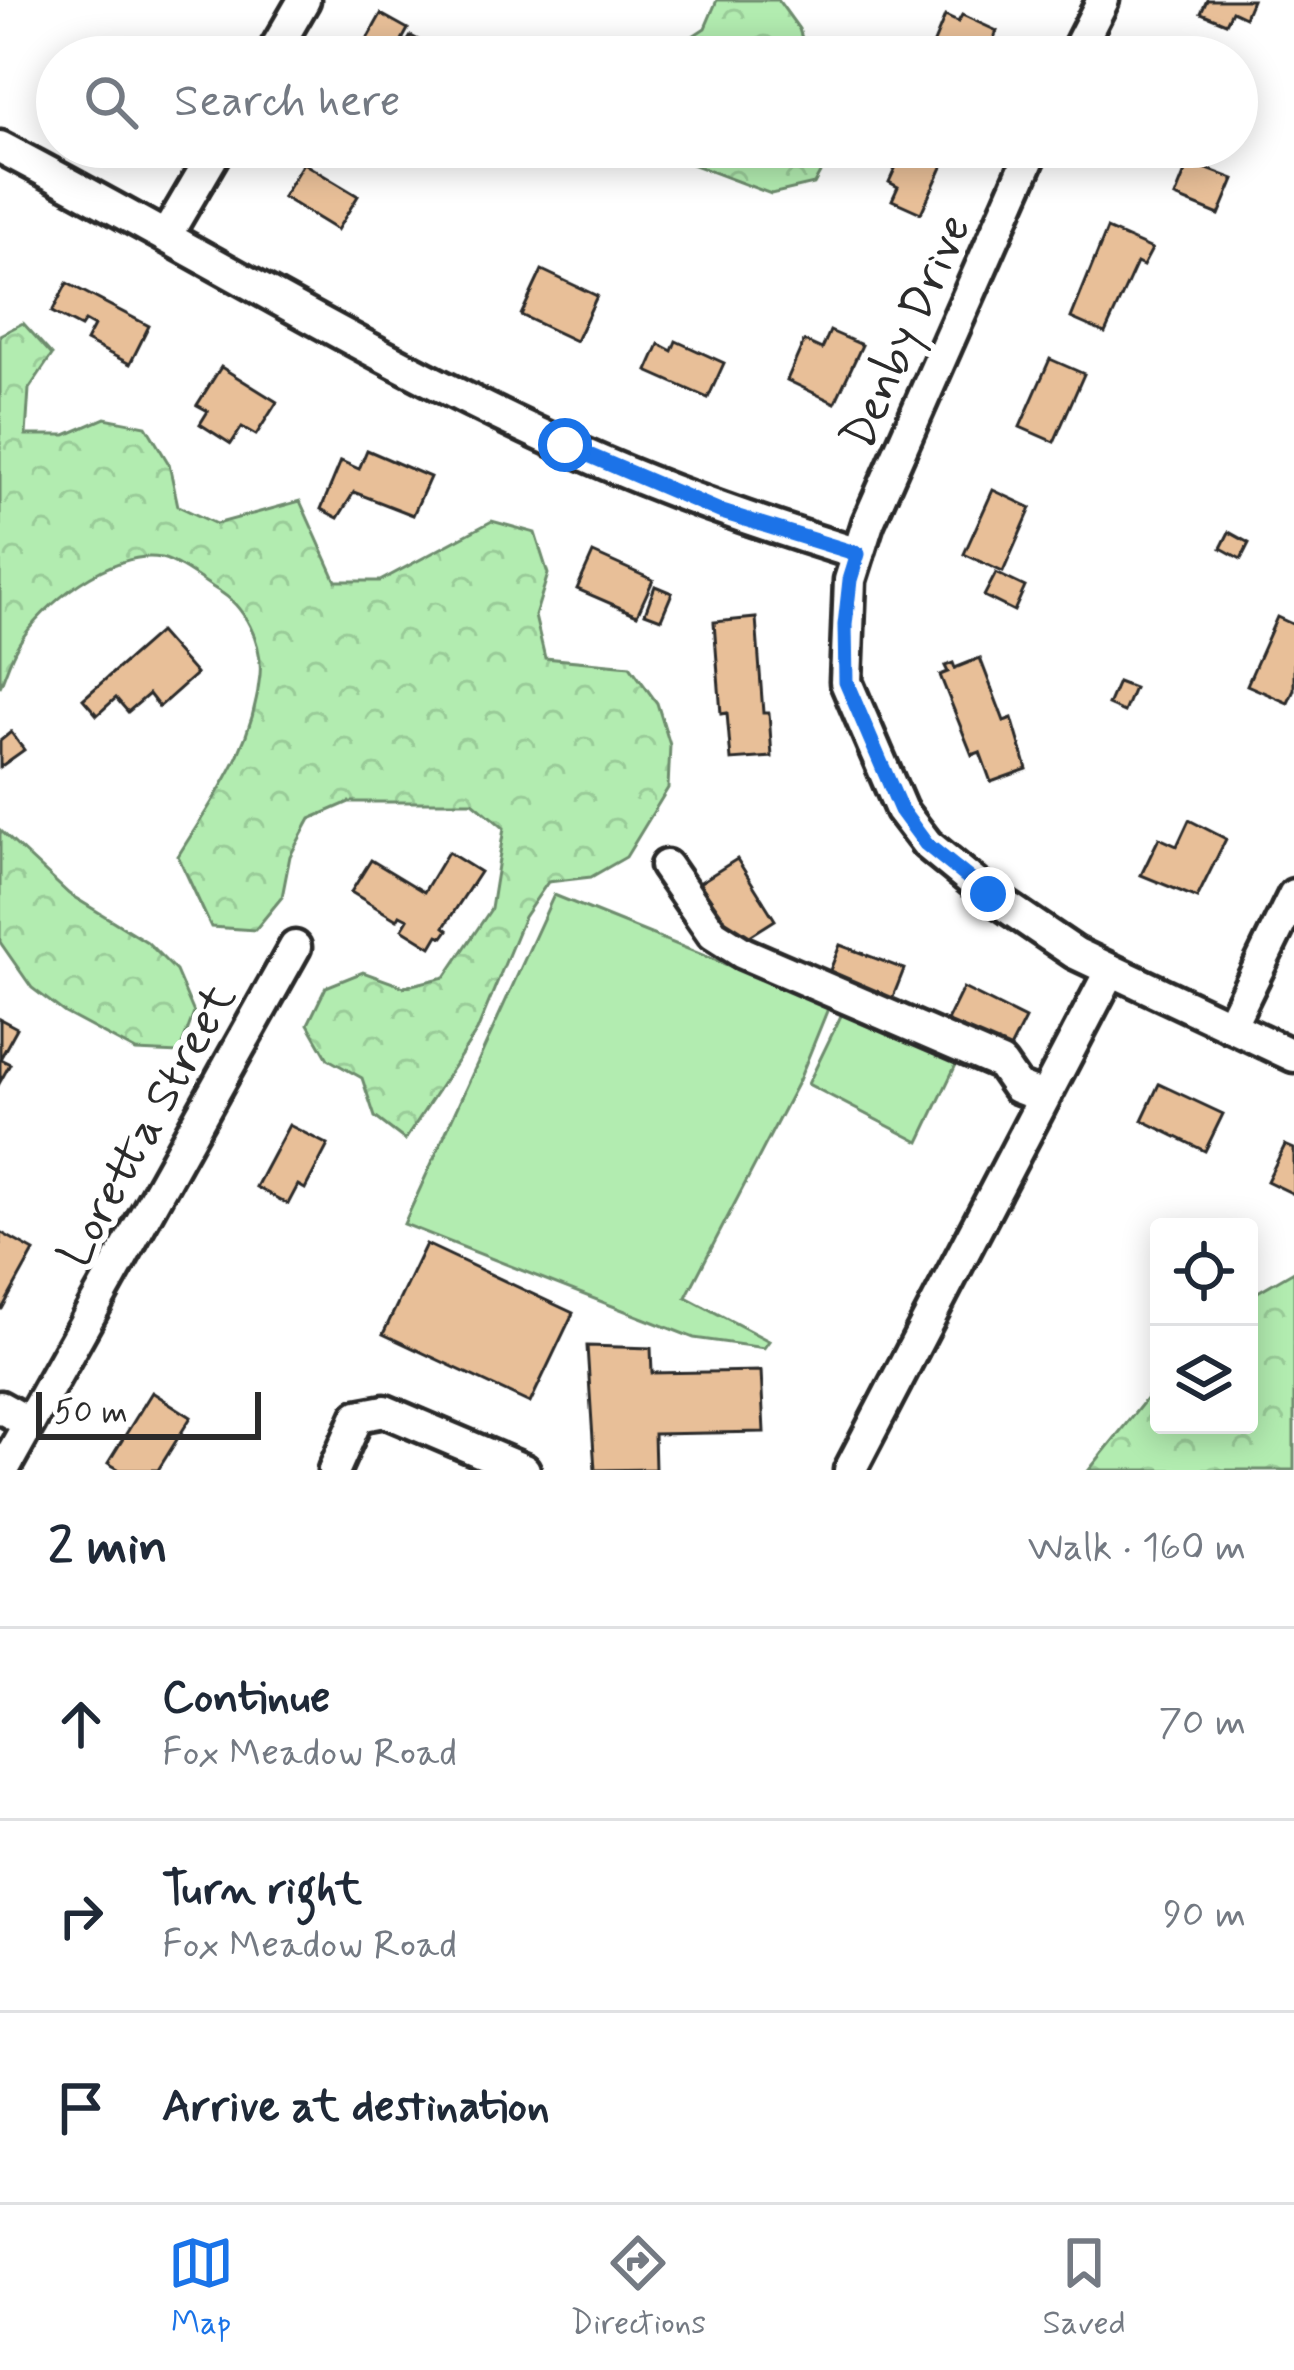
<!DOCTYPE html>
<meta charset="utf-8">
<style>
body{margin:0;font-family:Mynerve,sans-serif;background:#f2f2f3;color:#1f2937}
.controls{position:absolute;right:36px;bottom:36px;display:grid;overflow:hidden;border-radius:12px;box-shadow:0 6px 30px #0003}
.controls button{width:108px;height:108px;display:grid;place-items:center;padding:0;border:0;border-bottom:3px solid #e0e1e3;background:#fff;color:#1f2937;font:60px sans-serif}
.scale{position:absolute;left:36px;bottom:30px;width:225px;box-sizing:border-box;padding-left:12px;border:6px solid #2b2b2b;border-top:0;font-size:33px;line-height:42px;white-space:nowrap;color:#2b2b2b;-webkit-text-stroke:9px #fff;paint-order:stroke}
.stop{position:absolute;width:36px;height:36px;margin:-27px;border:9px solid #1a73e8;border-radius:50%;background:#fff}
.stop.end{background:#1a73e8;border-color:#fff;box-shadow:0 3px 12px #0008}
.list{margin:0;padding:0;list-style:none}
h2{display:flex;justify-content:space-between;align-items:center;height:156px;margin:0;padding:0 48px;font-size:51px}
h2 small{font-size:39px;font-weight:400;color:#747a83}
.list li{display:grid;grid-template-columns:78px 1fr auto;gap:36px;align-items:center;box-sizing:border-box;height:192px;padding:0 48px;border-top:3px solid #e0e1e3}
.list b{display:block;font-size:45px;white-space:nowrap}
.list p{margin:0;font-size:39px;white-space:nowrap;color:#747a83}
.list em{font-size:39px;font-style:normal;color:#747a83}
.icon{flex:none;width:66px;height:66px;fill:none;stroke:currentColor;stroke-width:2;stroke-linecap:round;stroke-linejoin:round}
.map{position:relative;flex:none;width:1294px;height:1470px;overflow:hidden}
.search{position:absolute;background:#fff;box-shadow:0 6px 30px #0003;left:36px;right:36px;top:36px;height:132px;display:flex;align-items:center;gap:30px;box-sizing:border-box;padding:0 42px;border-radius:66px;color:#747a83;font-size:45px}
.sheet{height:732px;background:#fff}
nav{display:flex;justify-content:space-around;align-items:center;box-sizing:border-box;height:168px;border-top:3px solid #e0e1e3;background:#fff;font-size:33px;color:#747a83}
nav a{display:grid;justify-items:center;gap:6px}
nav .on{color:#1a73e8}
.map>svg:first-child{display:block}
</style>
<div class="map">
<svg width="1294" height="1470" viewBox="0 0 1294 1470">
<defs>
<pattern id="forest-crowns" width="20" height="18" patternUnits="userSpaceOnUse" patternTransform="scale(3)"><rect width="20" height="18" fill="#b2ecb0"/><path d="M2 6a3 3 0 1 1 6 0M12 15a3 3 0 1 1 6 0" fill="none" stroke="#99cb98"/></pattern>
</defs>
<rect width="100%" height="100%" fill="#fff"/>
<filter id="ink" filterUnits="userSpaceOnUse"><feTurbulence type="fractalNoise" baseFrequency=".00833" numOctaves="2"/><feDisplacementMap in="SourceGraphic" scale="24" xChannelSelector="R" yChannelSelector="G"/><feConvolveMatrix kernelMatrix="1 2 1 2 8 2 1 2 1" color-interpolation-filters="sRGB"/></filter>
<g filter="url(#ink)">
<!-- forest -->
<g fill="url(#forest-crowns)" stroke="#6e8c6e" stroke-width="3">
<path d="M717,0H778L799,29L808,57H539L552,51H670L705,28Z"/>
<path d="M517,147H834L814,184L771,194L689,163L522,155Z"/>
<path d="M23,323L52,355L29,389L26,435H66L105,418L146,426L169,464L178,506L216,524L300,501L336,581H380L492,521L535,533L548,574L535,616L545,658L630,666L657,703L670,745L668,788L626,857L591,877L548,882L524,917L477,1031L405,1140L375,1117L362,1078L328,1059L308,1024L326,987L363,972L404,987L445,977L491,909L504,828L473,802H349L310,819L290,856L282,897L255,930L211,927L178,856C215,796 253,748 260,675C263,642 244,605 217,590C201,580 178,562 161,558C112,549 41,605 18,645C10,658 6,673 0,687V335Z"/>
<path d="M0,830L69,894L147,942L176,971L194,1013L179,1053L136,1051L65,1013L32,988L0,942Z"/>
<path d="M1294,1271V1470H1089L1159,1383V1425H1249V1297Z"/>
</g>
<!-- park -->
<g fill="#b2ecb0" stroke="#6e8c6e" stroke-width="3">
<path d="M554,895L829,1006L799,1080L686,1297L769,1341L764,1348L694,1338L404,1224Z"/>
<path d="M850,997L963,1050L919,1142L808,1084Z"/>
</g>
<!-- building -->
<g fill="#e8bf98" stroke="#2b2b2b" stroke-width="3">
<path d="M1207,0H1252L1245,17L1232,11L1226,23L1201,13Z"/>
<path d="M381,14L408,29L402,40L407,42L411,36L435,49L430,57H357Z"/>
<path d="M962,15L997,31L986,57H928L945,16L958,22Z"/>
<path d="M905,147H937L949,152L921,213L892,200L898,187L889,182Z"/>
<path d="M1189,162L1234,179L1219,215L1175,197Z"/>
<path d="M303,163L358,196L337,230L283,197Z"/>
<path d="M1107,229L1152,249L1143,266L1137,263L1105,333L1071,318Z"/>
<path d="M542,270L597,296L576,341L521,315Z"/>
<path d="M67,283L149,326L130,364L86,341L94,326L85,321L81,327L52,312Z"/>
<path d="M830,331L862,345L835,403L787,380L804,341L822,349Z"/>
<path d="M676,341L724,363L708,398L647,371L659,344L672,351Z"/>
<path d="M1050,359L1084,374L1054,442L1020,427Z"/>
<path d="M221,367L277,402L256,435L242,427L231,444L200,424L208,411L197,405Z"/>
<path d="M367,450L430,477L413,515L354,492L338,518L321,509L341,461L359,469Z"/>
<path d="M993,490L1031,508L1003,572L964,554Z"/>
<path d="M1229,532L1249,543L1241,559L1221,548Z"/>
<path d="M593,553L653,580L637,615L577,589Z"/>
<path d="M996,573L1025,587L1014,611L984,596Z"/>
<path d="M655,586L672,593L661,619L645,613Z"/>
<path d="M1277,617L1294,625V690L1288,703L1247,685Z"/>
<path d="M756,618L763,713H769L772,757L731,760L727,713L721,714L714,622Z"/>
<path d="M159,632L196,674L159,707L149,694L128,712L116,698L97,715L83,699Z"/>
<path d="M980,658L1004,721L1012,718L1027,769L991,782L980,752L972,755L940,675L948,672L945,666L953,663L955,668Z"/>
<path d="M1118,682L1134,688L1124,712L1108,705Z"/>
<path d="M11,732L24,750L0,767V741Z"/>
<path d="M1189,820L1226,839L1197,898L1141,875L1159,838L1177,846Z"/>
<path d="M448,852L480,872L444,927L448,930L443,937L438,935L431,947L402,929L408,919L400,915L397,920L351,892L371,860L424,892Z"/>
<path d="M737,859L775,920L734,946L696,885Z"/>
<path d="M840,945L904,969L889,1007L825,983Z"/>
<path d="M963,988L1025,1019L1006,1057L944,1027Z"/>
<path d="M0,1019L17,1028L0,1059L10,1064L0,1082Z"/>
<path d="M1159,1084L1223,1114L1205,1151L1142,1120Z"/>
<path d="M289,1125L328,1145L305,1189L298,1185L288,1204L256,1187Z"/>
<path d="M1285,1145L1294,1149V1194L1267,1181Z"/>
<path d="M0,1232L34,1251L2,1309H0Z"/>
<path d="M426,1244L573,1313L530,1403L383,1334Z"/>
<path d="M587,1346L651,1348L652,1373L761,1371L764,1432L654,1434L655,1469L595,1470Z"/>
<path d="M152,1392L191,1417L158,1470H120L108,1463Z"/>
</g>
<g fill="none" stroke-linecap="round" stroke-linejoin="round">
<defs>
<g id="minor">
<path d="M271,57L304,0"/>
<path d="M1074,57L1103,0"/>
<path d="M0,147C194,248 382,365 583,454C673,494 764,525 858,554"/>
<path d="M1034,147L868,523L850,580L846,682L901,810L927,844L988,894L1075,953L1294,1056"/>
<path d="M167,234L218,147"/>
<path d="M666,866L713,934L743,953L1001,1064L1017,1087L1043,1097"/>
<path d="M1230,1026L1294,895"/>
<path d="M0,1407L29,1423"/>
<path d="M3,1470L295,947"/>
<path d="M334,1470L358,1416L385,1411L524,1470"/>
<path d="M850,1470L1111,970"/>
</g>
</defs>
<!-- minor casing -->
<use href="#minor" stroke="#2b2b2b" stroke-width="39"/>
<!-- minor -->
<use href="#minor" stroke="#fff" stroke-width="30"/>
</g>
</g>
<g fill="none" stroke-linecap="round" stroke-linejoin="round" filter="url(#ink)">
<!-- route -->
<path stroke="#1a73e8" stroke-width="15" d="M565,445L722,512L858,554L850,580L845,625L846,682L901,810L926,844L988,894"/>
</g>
<g text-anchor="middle" stroke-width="12" stroke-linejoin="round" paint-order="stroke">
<!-- street labels -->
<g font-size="48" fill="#2b2b2b" stroke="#fff">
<text transform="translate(904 331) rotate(-66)" y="17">Denby Drive</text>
<text transform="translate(145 1124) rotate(-61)" y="17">Loretta Street</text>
</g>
</g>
</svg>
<div class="controls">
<button><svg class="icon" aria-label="locate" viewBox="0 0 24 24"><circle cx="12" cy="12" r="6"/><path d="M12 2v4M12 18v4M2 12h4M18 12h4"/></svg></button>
<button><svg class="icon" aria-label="layers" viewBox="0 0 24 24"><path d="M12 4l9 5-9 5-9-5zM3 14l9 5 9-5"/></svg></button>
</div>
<div class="scale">50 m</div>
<div class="stop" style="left:565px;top:445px"></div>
<div class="stop end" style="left:988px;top:894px"></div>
<div class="search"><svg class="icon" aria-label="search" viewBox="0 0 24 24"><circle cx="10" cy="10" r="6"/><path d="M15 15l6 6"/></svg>Search here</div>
</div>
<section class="sheet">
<h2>2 min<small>Walk · 160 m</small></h2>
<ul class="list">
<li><svg class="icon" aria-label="ahead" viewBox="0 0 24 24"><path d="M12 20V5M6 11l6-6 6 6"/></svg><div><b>Continue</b><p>Fox Meadow Road</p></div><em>70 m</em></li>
<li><svg class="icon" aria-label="right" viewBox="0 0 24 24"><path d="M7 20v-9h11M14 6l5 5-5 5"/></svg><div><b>Turn right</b><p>Fox Meadow Road</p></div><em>90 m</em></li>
<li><svg class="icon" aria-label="arrive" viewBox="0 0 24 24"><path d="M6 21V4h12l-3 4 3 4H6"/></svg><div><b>Arrive at destination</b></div></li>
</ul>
</section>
<nav>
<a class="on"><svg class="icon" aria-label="map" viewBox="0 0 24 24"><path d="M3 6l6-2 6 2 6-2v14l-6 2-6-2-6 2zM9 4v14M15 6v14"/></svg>Map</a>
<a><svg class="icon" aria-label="directions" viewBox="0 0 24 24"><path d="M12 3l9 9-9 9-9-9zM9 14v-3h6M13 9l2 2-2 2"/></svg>Directions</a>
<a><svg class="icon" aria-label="saved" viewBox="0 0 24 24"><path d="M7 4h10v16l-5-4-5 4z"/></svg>Saved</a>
</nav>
